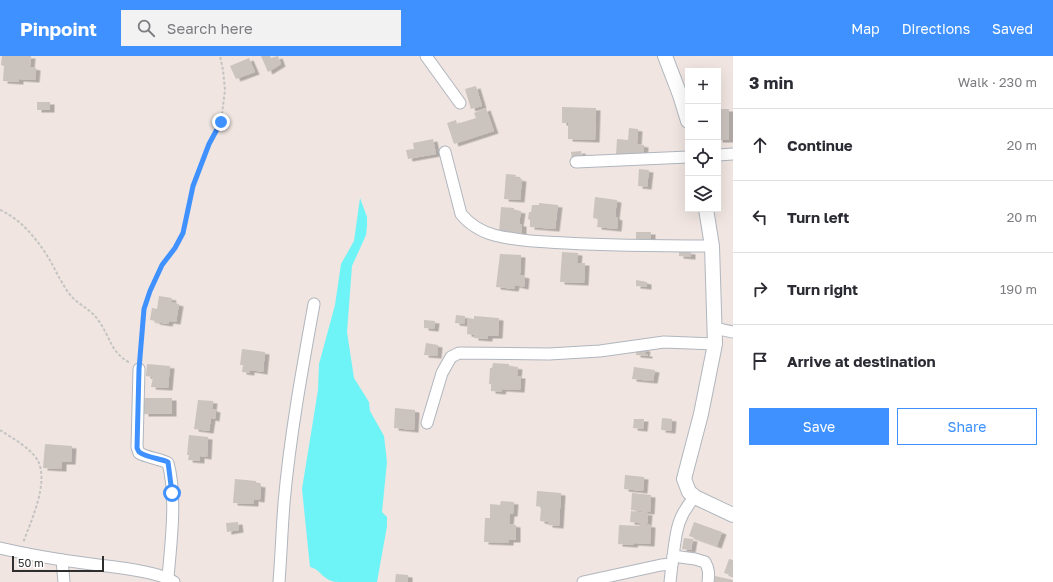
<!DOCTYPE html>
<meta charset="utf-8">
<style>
body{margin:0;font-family:"Golos Text",sans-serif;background:#f2f2f3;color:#2b2b33}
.controls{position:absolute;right:12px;top:12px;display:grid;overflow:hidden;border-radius:0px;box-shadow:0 4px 16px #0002}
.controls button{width:36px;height:36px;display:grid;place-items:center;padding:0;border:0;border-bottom:1px solid #e1e1e2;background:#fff;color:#2b2b33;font:20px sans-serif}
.scale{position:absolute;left:12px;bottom:10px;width:92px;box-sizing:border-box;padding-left:4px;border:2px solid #2e2e2e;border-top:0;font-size:11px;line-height:14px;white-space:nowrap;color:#2e2e2e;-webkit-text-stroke:3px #fff;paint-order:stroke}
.stop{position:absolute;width:12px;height:12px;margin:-9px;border:3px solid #3e91ff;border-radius:50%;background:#fff}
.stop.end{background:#3e91ff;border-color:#fff;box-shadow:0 1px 4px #0008}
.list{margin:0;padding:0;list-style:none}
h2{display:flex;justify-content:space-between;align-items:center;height:52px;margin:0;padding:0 16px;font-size:17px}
h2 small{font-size:13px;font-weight:400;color:#7c7c81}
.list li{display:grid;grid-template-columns:26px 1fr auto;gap:12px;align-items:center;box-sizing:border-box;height:72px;padding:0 16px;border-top:1px solid #e1e1e2}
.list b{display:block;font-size:15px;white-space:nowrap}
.list em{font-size:13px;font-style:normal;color:#7c7c81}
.actions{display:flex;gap:8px;padding:12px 16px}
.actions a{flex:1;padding:9px 0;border:1px solid #3e91ff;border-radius:0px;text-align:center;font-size:14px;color:#3e91ff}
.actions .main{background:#3e91ff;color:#fff}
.icon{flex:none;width:22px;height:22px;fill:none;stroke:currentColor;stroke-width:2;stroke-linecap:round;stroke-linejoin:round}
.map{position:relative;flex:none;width:733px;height:526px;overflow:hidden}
header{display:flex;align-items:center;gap:24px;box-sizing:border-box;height:56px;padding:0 20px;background:#3e91ff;color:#fff}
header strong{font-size:19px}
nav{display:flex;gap:22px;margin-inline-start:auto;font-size:14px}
.search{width:280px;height:36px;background:#f2f2f3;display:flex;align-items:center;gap:10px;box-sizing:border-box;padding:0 14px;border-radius:0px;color:#7c7c81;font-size:15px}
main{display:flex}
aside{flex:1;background:#fff}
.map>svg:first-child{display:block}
</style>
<header>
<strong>Pinpoint</strong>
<div class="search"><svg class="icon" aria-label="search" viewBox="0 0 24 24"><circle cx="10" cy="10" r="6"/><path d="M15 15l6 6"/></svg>Search here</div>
<nav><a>Map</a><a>Directions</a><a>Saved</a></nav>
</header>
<main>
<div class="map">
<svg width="733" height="526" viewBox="0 0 733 526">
<defs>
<filter id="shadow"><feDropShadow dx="4.5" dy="2.5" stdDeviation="0" flood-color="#0004"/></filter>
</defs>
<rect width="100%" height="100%" fill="#f0e5e0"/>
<!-- water -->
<path fill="#6ef4f7" d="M360,142L367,161V170L366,179L352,210L347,276L354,322L369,346L370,355L384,380L387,406L382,456L387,461V470L377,526H338C322,525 321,513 310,511L302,433L318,334L319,308L335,249L341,208L354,185Z"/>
<!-- building -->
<g fill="#cbc3be" filter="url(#shadow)">
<path d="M2,0H31L30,11L36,12L35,24L19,23V26L3,25L4,10L1,9Z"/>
<path d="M261,0H270L271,2L278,0L281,8L268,16Z"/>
<path d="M249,2L255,16L236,23L230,10Z"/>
<path d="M476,30L482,50L471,53L465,33Z"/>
<rect x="37" y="46" width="13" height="8"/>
<path d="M562,51L596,52L595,84L568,83V67H562Z"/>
<path d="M486,52L494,75L454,88L447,67L456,64L457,68L476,62L474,57Z"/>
<rect x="718" y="53" width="11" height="31"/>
<path d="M629,72L638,73L637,88L644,89L643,100L616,98L617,83L628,84Z"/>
<path d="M433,83L436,98L408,103L406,94L414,93L413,87Z"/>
<path d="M581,95L582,103H572L571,96Z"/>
<path d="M639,113L649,114L647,131L638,130Z"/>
<path d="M506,118L516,119L515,122L522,123L520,144L504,143Z"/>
<path d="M595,141L617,144L615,161L618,162L617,173L597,171L598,163L593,162Z"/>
<path d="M539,147L558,149L555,173L530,171V164L528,163L529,156H531L532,149H539Z"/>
<path d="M501,151L514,152V154L521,155L519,168H522V179L499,177Z"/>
<path d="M636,176H651V184L636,185Z"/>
<path d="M679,195L691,196V201L679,200Z"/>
<path d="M562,196L578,197L577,207H585L584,227L560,226Z"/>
<path d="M500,198L521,199L520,219L525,220L524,231L515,229L514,233L496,231Z"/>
<path d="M636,224L647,226V231L636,230Z"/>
<path d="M159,240L172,242L171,246L179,248L176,266L169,265L168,268L155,266L156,265L150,264L152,252L157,253Z"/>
<path d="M456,259L465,260L464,268L455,267Z"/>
<path d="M474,260L499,262L498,280H488V283L474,282V279L467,278L468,262L474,263Z"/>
<path d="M424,264L435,265L434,273L424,272Z"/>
<path d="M426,287L438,289L437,300L424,299Z"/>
<path d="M636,292L646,293L645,298H648V300L636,299Z"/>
<path d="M242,293L265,296L263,316L250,314V317L242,316L243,309H240Z"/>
<path d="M493,307L509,308V310L518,311L517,320H521L520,334L502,333L501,336L491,335V328H489L490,312H492Z"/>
<path d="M147,308L170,310L168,332L151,331L153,321L146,320Z"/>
<path d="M634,311L655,314L653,325L632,323Z"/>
<rect x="144" y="342" width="28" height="16"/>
<path d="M198,344L213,345L212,353L216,354L215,363L211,362L209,375L194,373Z"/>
<path d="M395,352L415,354L414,374L394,372Z"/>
<path d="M662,362L672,363L671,375L661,374Z"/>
<path d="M634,363H644L643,373L633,372Z"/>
<path d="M189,379L208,381L207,401L200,400V405L188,404L189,399H187Z"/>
<path d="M45,388L72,390L71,406H62V413L43,412Z"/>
<path d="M625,419L644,421L643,435L624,433Z"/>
<path d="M235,423L256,425V428L261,429L260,444L254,443V448L233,447Z"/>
<path d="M537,435L561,437L559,470L548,469V466L540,465L541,451L536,450Z"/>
<path d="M632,437L651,439L650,456L631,454Z"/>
<path d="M501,445L514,446L513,458H510L509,468L516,469V484H509V487L484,486L485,462H490V448L500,449Z"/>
<path d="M631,455L648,457L647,468L630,466Z"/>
<path d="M238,466L239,474L227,476L226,467Z"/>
<path d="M694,466L722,476L717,490L689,480Z"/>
<path d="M640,468L651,469L650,488L634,487L633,489L618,488L619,469L640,470Z"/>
<path d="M684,482L693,483L691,494L682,493Z"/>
<path d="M729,503L733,504V520L724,517Z"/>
<path d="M396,518L408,519V526H395Z"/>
<path d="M715,520L733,524V526H714Z"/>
</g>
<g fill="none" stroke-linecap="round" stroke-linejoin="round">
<defs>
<g id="minor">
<path d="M426,0L460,47"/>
<path d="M445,96L461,158C469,168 482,176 494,179C518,185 542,186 566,187C615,190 664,190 712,190"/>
<path d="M718,99L733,98"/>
<path d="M576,106L688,101"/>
<path d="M714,272L733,276"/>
<path d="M139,313L137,391L139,397C148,402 158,402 168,407C177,440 171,487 168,521"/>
<path d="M427,367L442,317L451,301L459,297L549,298L600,295L664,286L715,288"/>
<path d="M0,492C30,499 60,504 91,508C111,511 159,515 174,526"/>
<path d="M673,500L695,503L705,506C709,513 709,518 708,526"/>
<path d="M62,504L64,526"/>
<path d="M279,526C281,500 282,473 284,447C290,380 302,314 314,248"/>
<path d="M583,526L661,509L672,508C676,481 675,462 695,441"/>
<path d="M670,526L672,508"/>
</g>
<g id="tertiary">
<path d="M665,0L680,39L688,65"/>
<path d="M706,153L712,190L715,288L701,358L684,423L689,436L695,441L733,459"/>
</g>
</defs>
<!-- minor casing -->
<use href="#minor" stroke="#b0b6be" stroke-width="13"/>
<!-- tertiary casing -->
<use href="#tertiary" stroke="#b0b6be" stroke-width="16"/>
<!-- path -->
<g stroke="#c4c4c4" stroke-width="2" stroke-dasharray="3 2" stroke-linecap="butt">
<path d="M0,154C22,163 41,188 52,208C58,219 63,230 71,240C79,249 92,254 98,264C111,281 109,295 130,307"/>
<path d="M140,301L144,253L149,235L162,209L175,192L183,177L193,130L209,88L221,66L225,34L223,14L220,0"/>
<path d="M0,374C12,382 31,392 38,405C49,427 31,465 23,487"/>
</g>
<!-- minor -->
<use href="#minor" stroke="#fff" stroke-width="11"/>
<!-- tertiary -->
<use href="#tertiary" stroke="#fff" stroke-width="14"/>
</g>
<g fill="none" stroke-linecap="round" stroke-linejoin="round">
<!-- route -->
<path stroke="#3e91ff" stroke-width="5" d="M172,437L168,406C158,402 148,402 139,396L137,392L139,313L144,253L150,235L162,209L175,192L183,177L193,130L209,88L221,66"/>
</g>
</svg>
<div class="controls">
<button>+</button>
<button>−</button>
<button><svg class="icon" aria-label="locate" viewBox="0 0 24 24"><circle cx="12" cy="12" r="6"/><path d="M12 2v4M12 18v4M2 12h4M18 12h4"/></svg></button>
<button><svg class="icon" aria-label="layers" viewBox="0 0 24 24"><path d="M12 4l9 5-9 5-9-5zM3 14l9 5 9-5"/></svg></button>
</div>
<div class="scale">50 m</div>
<div class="stop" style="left:172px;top:437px"></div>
<div class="stop end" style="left:221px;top:66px"></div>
</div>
<aside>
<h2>3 min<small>Walk · 230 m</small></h2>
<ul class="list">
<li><svg class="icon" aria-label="ahead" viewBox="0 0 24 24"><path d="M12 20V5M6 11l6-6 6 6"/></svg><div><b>Continue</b></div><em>20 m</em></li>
<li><svg class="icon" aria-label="left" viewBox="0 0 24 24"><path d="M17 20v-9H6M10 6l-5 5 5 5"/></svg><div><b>Turn left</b></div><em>20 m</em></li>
<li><svg class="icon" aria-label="right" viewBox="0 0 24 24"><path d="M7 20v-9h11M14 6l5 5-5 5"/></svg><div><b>Turn right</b></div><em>190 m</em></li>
<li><svg class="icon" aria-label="arrive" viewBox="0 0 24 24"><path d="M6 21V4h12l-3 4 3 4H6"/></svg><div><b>Arrive at destination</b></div></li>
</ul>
<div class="actions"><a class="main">Save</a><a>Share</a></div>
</aside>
</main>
